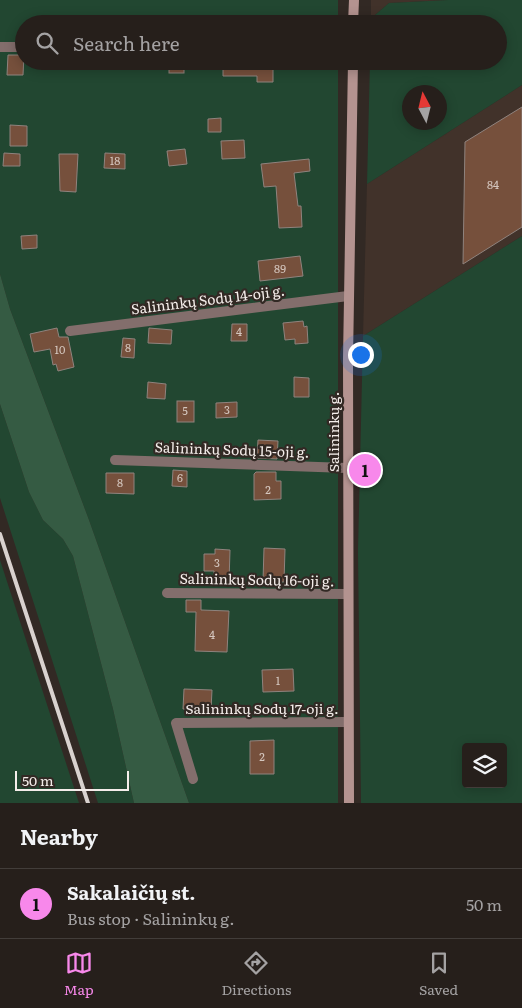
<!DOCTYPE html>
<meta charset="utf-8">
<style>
body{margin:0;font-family:Literata,serif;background:#322c28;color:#f1f3f6}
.controls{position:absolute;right:15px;bottom:15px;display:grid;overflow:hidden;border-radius:5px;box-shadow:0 2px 12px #0003}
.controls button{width:45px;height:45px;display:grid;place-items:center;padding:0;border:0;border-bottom:1px solid #423d3a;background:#261f1b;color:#f1f3f6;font:25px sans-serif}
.compass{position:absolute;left:402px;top:85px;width:45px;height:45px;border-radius:50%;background:#261f1b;box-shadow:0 2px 12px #0003;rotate:353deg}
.scale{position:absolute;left:15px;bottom:12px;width:114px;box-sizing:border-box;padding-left:5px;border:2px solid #f4edea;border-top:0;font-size:14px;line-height:18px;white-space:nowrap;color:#f4edea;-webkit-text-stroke:4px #322924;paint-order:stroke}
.you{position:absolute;left:360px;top:354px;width:18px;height:18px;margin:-12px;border:4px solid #fff;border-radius:50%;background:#1a73e8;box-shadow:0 0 0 8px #1a73e833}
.badge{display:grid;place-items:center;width:32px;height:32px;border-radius:50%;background:#f888eb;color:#111;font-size:16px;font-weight:700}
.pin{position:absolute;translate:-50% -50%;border:2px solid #fff;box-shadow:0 1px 5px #0006}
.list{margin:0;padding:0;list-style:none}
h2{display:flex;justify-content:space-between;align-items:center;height:65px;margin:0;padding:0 20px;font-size:21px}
h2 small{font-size:16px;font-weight:400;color:#a4a2a3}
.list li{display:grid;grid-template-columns:32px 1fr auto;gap:15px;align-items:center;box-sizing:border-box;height:70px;padding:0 20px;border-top:1px solid #423d3a}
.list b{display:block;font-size:19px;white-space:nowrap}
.list p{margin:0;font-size:16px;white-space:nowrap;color:#a4a2a3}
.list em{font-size:16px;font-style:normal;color:#a4a2a3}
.icon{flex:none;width:28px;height:28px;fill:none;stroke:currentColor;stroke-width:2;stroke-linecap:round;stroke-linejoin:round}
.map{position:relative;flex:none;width:522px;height:803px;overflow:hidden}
.search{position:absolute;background:#261f1b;box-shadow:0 2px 12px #0003;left:15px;right:15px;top:15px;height:55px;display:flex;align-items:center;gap:12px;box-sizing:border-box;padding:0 18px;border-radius:28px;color:#a4a2a3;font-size:19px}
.sheet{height:135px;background:#261f1b}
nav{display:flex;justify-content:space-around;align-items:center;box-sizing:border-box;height:70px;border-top:1px solid #423d3a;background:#261f1b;font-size:14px;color:#a4a2a3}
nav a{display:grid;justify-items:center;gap:2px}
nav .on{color:#f888eb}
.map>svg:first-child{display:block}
</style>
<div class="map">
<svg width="522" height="803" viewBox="0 0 522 803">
<rect width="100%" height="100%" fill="#322924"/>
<!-- built -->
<g fill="#41322a">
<path d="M371,0H448L389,3L375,15L371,24Z"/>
<path d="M522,85V236L363,336L367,184Z"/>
</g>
<!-- green -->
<g fill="#224731" fill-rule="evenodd">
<path d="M0,0H338V24H24V61H338V803H189L89,520L10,309L0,274Z"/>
<path d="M448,0H522V85L367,184L370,61H498V24H371L375,15L389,3ZM440,92V122H410V92Z"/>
<path d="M522,236V803H361L358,551L363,336ZM466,747H503V784H466Z"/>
<path d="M0,404L29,492L43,520L63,539L73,556L113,709L134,803H98L0,498Z"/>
<path d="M0,560L79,803H0Z"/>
</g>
<!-- forest -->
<path fill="#355b43" d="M0,274L10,309L89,520L189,803H134L113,709L73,556L63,539L43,520L29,492L0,404Z"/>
<!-- building -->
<g fill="#76503c" stroke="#8f837e">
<path d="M8,55H24L23,75H7Z"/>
<rect x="169" y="61" width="15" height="12"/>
<path d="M223,62L273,64V82H257V76H223Z"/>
<path d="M522,107V227L463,264L465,142Z"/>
<path d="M221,118V132H208V119Z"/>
<path d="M10,125L27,126V146H10Z"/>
<path d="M244,140L245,158L222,159L221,141Z"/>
<path d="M185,149L187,164L169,166L167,151Z"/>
<path d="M4,153L20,154V166H3Z"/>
<path d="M105,153L125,154V169L104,168Z"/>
<path d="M59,154H78L76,192L60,191Z"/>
<path d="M309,159L310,171L294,173L298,206H301L302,227L279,228L276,186L264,187L261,164Z"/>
<path d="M37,235V248L22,249L21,236Z"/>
<path d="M300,256L303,276L260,281L258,261Z"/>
<path d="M303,321L304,327L307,326L308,343L295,344V339L285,340L283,323Z"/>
<path d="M232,324H247V341H231Z"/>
<path d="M57,328L59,337H68L74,367L58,371L56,364L53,365L50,349L34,352L30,334Z"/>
<path d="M149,328L172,330L171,344L148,343Z"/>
<path d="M123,338L135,339L134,358L121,357Z"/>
<path d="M294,377L309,378V397H294Z"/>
<path d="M148,382L166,384L165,399L147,398Z"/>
<rect x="177" y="401" width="17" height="21"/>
<path d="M237,402V417L216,418V403Z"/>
<path d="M258,440L278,441L277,459L257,458Z"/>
<path d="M173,470L187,471V487L172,486Z"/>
<path d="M256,472H276V481H281V499L254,500V474Z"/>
<path d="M106,473H134V494L106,493Z"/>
<path d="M264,548L285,549L284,582L263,581Z"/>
<path d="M215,549L230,550L229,582L214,581V571H204V554H215Z"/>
<path d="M186,600H201V610L229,611L227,652L195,651L196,612H186Z"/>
<path d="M293,669L294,691L263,692L262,670Z"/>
<path d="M184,689L212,690L211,710L183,709Z"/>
<path d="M274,740V774H250V741Z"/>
</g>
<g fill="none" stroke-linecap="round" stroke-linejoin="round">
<!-- street -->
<g stroke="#836e6c" stroke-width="10">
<path d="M0,47H24"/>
<path d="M70,331L348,296"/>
<path d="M115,460L347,468"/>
<path d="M167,593L347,594"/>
<path d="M193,779L176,723L348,722"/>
</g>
<!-- secondary -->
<g stroke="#b49390" stroke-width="10">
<path d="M353,24L354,0"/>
<path d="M349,803L348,358L353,61"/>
</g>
<!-- rail -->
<path stroke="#d9d2cf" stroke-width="4" d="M0,534L88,803"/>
</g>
<g text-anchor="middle" stroke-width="4.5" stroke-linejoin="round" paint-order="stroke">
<!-- number labels -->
<g font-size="11" fill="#d4c6be">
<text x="115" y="165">18</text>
<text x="493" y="189">84</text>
<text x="280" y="273">89</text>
<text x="239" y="336">4</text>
<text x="128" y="352">8</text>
<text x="60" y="354">10</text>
<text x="227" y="414">3</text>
<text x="185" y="415">5</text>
<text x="180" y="482">6</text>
<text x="120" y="487">8</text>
<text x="268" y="494">2</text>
<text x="217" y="567">3</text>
<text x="212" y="639">4</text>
<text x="278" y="685">1</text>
<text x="262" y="761">2</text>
</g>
<!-- street labels -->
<g font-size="14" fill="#f4edea" stroke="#322924">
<text transform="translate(208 300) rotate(-7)" y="5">Salininkų Sodų 14-oji g.</text>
<text transform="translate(334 432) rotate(-90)" y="5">Salininkų g.</text>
<text transform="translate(232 450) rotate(2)" y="5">Salininkų Sodų 15-oji g.</text>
<text transform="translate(257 580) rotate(1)" y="5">Salininkų Sodų 16-oji g.</text>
<text x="262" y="714">Salininkų Sodų 17-oji g.</text>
</g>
</g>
</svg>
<div class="controls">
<button><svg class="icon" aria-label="layers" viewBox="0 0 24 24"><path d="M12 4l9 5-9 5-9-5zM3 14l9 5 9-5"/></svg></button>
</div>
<svg class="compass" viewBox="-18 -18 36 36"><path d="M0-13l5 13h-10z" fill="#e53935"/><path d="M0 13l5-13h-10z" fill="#a4a2a3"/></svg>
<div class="scale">50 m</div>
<div class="you"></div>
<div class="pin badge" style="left:365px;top:470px">1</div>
<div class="search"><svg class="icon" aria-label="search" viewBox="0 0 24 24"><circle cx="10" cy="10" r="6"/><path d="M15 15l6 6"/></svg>Search here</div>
</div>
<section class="sheet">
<h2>Nearby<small></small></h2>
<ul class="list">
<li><span class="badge">1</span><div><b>Sakalaičių st.</b><p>Bus stop · Salininkų g.</p></div><em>50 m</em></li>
</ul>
</section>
<nav>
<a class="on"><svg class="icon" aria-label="map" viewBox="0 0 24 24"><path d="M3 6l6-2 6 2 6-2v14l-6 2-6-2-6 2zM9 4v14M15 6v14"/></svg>Map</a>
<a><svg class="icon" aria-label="directions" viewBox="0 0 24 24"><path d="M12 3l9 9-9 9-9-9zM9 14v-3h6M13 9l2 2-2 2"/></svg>Directions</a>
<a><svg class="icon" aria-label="saved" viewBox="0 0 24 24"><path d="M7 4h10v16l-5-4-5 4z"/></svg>Saved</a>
</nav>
